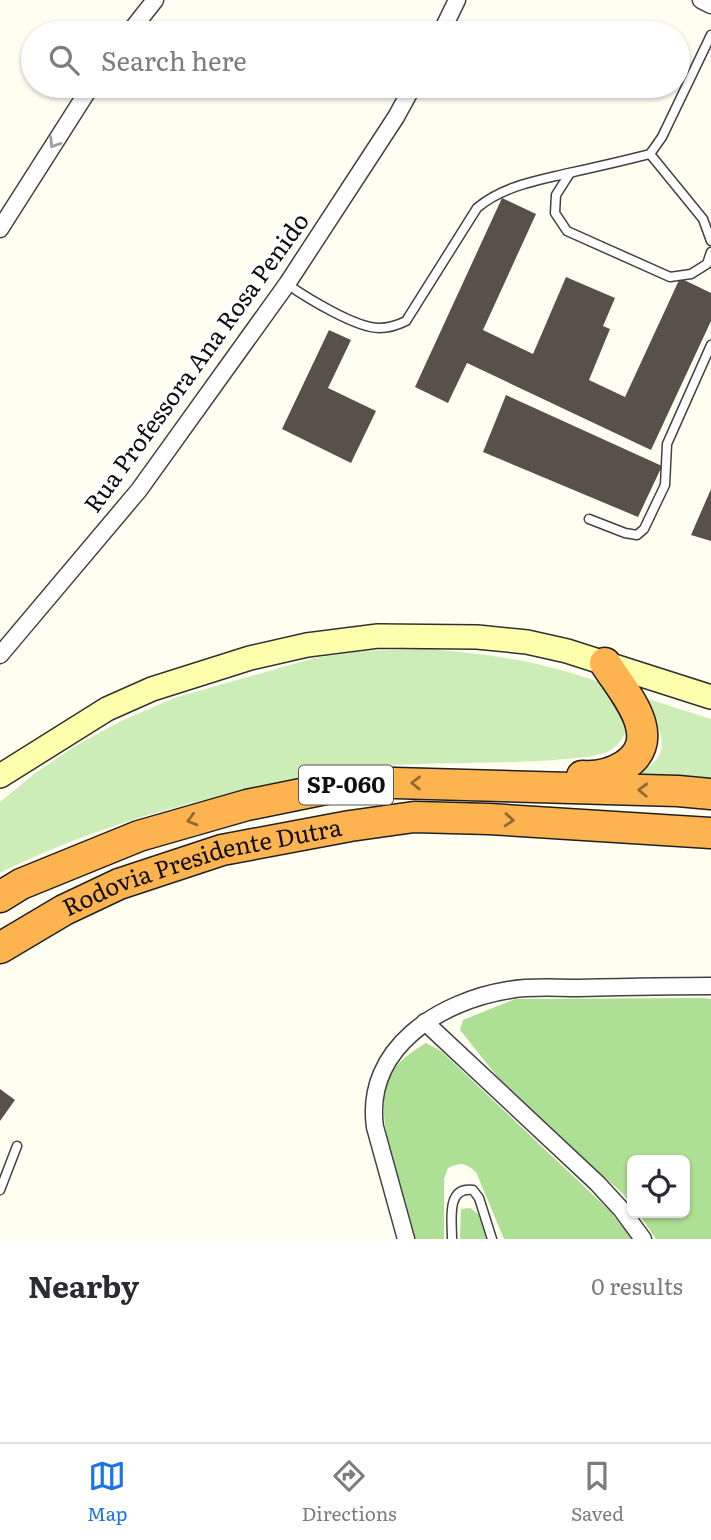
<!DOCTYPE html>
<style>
body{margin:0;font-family:Literata,serif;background:#f2f2f3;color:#2b2b33}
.controls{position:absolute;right:21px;bottom:21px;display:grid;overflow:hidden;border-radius:10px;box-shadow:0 2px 5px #0004}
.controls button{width:63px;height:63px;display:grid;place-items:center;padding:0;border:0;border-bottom:2px solid #e1e1e2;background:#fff;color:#2b2b33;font:35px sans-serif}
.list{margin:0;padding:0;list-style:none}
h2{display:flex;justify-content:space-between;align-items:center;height:91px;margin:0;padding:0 28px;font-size:30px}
h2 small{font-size:23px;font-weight:400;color:#7c7c81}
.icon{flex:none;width:38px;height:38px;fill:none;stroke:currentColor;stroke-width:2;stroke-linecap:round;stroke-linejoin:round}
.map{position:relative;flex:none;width:711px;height:1239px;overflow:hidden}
.search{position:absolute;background:#fff;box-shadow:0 2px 5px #0004;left:21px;right:21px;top:21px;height:77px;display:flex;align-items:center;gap:18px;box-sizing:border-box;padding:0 24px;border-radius:38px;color:#7c7c81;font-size:26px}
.sheet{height:203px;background:#fff}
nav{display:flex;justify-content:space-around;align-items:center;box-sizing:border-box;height:98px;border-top:2px solid #e1e1e2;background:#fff;font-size:19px;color:#7c7c81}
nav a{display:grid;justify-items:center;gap:4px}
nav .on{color:#1a73e8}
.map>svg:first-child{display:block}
</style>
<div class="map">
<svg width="711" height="1239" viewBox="0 0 711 1239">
<rect width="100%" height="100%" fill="#fffef1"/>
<!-- green -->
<g fill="#ccedb7">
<path d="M425,649C494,654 547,662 612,687L629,724C625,735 619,747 607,752C591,758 572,758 555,760C509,763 463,763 417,764C364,765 312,776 260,787C168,807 85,831 0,873V802L34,774L72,748L119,722L174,698L314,658L365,651Z"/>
<path d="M645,698L711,719V781L639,774C644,769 652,765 657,759C670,742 653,715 645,698Z"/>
</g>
<!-- forest -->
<g fill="#addf95">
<path d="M703,998L711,999V1239H656L638,1213H685V1160H632V1206L623,1194L500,1080L460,1030L463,1020L515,999Z"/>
<path d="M426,1043L441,1051L610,1211L632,1239H504L476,1172C466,1163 460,1162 448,1168L444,1179V1239H415C404,1197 370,1115 390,1076C398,1060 412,1052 426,1043Z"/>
<path d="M470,1208L478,1214L487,1239H460L461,1209Z"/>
</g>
<!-- building -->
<g fill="#58514a">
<path d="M502,198L536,214L483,330L533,354L566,277L615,298L603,326L610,329L589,380L625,397L680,278L711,293V321L651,450L467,363L448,403L415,387Z"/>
<path d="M329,330L351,340L328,388L376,411L351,463L282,429Z"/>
<path d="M506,395L662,466L638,517L483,452Z"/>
<path d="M711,489V541L691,535Z"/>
<path d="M0,1089L15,1100L0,1121Z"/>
</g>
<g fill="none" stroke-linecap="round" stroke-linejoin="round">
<defs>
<g id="lane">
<path d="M650,154L703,219L711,241"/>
<path d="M570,173L556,195L555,213L567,231L670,277L691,274L707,264L711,252"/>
<path d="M287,284C307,298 356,328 379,328C389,328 398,325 406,321L477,208C503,186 536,181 569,173C596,167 623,161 650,154L662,137L711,35"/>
<path d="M589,519L625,533L637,535L644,529L665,485L667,444L711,345"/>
<path d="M0,1190L17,1146"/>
<path d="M452,1239C452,1220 446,1186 473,1190L479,1198L492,1239"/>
</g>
<g id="street">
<path d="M701,0L711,5"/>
<path d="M129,33L155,0"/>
<path d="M441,33L457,0"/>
<path d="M0,229L91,86"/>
<path d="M0,655L139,490L287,284L396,117L413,86"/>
<path d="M425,1022L597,1183L621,1209L643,1239"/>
<path d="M406,1239L375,1127C364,1048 440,1001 509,990C531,986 555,988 578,988C622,987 667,986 711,986"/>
</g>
<path id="secondary" d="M0,776L107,709L152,689L250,658L307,645L378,636L477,637L527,642L567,651L711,697"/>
<g id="highway">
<path d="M582,776C597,777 611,774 624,766C667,738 623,692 605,663"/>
<path d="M0,897L21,884L139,836L247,805L360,782L678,791L711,794"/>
<path id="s1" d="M0,948L64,910L119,884L222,850L350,826L414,817L489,819L711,833"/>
</g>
</defs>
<!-- lane casing -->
<use href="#lane" stroke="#424242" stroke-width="11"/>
<!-- street casing -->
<use href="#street" stroke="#424242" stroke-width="19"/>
<!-- secondary casing -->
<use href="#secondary" stroke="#313131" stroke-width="26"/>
<!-- highway casing -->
<use href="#highway" stroke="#202020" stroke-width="33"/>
<!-- lane -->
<use href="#lane" stroke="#fff" stroke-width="8"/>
<!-- street -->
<use href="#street" stroke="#fff" stroke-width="16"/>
<!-- secondary -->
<use href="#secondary" stroke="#feffac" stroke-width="23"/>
<!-- highway -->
<use href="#highway" stroke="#fdb450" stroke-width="30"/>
</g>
<!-- one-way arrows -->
<defs><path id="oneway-chevron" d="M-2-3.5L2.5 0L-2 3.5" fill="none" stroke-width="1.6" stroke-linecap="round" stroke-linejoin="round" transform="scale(1.75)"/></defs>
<use stroke="#9f9f9f" href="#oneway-chevron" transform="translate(54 143) rotate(123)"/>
<g stroke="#926a33">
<use href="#oneway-chevron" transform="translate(416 783) rotate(-179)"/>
<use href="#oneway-chevron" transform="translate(643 790) rotate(-178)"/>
<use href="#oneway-chevron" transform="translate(192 820) rotate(164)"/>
<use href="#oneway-chevron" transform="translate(509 820) rotate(4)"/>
</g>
<g text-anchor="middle" stroke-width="7" stroke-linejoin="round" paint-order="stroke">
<!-- shield labels -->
<rect fill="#fff" stroke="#575757" stroke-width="2" x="299" y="765.5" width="94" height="39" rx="5"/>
<g font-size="23" font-weight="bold" fill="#0f0f0f">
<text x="346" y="793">SP-060</text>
</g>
<!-- street labels -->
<g font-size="24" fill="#0f0f0f" stroke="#fff">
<text transform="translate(197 363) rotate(-54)" y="8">Rua Professora Ana Rosa Penido</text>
<text dy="8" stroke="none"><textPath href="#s1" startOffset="220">Rodovia Presidente Dutra</textPath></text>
</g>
</g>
</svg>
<div class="controls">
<button><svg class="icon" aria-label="locate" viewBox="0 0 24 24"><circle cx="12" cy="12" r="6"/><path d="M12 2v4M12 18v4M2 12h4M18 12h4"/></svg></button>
</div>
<div class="search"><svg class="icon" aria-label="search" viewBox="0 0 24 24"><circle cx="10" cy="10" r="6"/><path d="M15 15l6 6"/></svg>Search here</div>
</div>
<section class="sheet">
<h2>Nearby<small>0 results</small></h2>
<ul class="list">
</ul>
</section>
<nav>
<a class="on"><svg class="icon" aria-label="map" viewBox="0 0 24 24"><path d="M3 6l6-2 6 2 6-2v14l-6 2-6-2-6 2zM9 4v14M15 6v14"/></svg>Map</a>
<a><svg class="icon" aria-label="directions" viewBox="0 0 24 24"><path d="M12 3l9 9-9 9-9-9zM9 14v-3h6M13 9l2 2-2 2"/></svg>Directions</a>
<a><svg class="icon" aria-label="saved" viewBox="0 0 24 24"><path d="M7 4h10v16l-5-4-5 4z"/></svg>Saved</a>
</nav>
